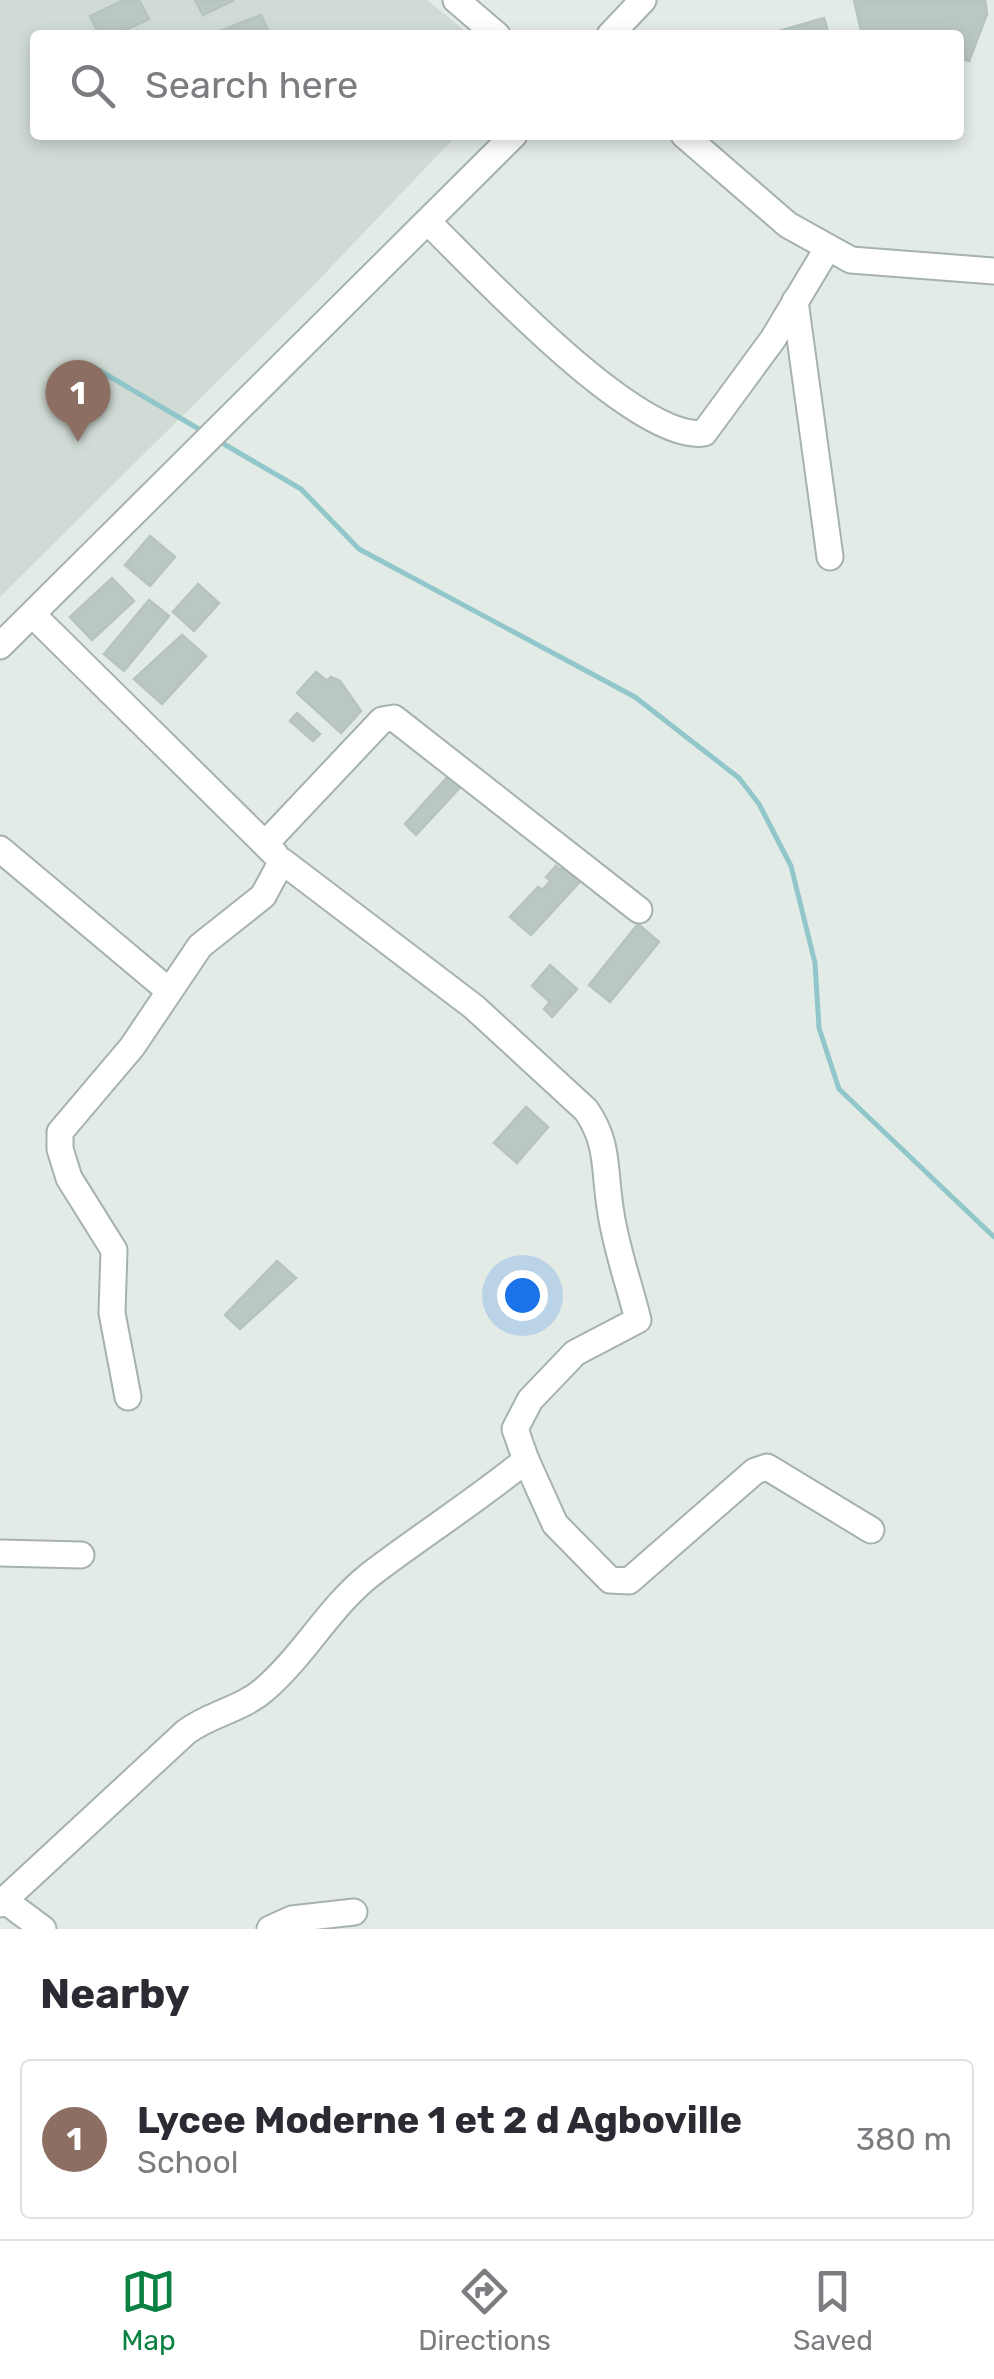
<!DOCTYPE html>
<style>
body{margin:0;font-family:Rubik,sans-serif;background:#f2f2f3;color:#2b2b33}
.you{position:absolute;left:522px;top:1295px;width:35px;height:35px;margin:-25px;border:8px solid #fff;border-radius:50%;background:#1a73e8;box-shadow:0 0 0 15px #1a73e833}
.badge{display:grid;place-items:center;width:65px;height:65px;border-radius:50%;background:#0b8043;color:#fff;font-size:32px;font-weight:700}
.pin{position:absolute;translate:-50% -82px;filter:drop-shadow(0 2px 5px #0008)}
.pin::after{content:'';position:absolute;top:52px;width:35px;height:30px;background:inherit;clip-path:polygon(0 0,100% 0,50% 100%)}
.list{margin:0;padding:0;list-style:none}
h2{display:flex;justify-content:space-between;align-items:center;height:130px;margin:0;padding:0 40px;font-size:42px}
h2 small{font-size:32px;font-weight:400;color:#7c7c81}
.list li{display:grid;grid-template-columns:65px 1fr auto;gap:30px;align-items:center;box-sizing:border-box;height:160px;margin:0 20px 20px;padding:0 20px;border:2px solid #e1e1e2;border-radius:10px}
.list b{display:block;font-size:38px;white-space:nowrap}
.list p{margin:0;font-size:32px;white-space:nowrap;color:#7c7c81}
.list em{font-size:32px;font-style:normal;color:#7c7c81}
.icon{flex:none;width:55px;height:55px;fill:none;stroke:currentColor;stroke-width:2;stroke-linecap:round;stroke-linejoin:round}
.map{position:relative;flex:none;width:994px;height:1929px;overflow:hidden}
.search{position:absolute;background:#fff;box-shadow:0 5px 15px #0003;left:30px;right:30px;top:30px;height:110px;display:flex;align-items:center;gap:25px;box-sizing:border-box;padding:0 35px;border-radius:10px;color:#7c7c81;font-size:38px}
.sheet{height:310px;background:#fff}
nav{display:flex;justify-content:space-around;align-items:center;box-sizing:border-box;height:140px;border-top:2px solid #e1e1e2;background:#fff;font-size:28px;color:#7c7c81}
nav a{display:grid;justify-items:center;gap:5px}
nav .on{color:#0b8043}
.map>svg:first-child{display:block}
</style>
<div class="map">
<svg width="994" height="1929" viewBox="0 0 994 1929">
<rect width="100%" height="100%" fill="#e3ebe6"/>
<!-- built -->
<path fill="#d1dbd5" d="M0,0H427L470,35H35V135H457L312,287L0,597Z"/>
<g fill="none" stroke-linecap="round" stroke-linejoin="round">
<!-- stream -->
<g stroke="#91c7ca" stroke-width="5">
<path d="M90,365L204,432"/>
<path d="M217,440L301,489L359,549L635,697L739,778L759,804L791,866L815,963L819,1028L839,1089L994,1237"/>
</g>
</g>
<!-- building -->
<g fill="#bbc8c2" stroke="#b6c4bd" stroke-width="2.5">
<path d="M124,0H139L149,19L115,35H99L90,16Z"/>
<path d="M195,0H234L203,15Z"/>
<path d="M854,0H985L987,14L969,61L959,58V35H862Z"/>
<path d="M261,15L270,35H216L215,33Z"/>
<path d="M824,18L829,35H765Z"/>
<path d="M150,536L175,557L150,586L125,565Z"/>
<path d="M112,578L134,601L92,640L70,617Z"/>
<path d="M198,584L219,603L194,631L173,612Z"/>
<path d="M149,600L169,616L124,671L104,654Z"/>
<path d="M182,635L206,656L162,704L134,679Z"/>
<path d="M316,672L327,681L331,677L340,681L361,711L341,733L297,693Z"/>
<path d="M297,713L320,734L313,741L290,721Z"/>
<path d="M451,773L463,784L416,835L405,824Z"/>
<path d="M569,861L585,876L531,935L510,917L538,887L542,890L551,881L546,877L556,866L561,870Z"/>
<path d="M638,924L659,942L610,1002L589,985Z"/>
<path d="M550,965L577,989L552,1017L544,1009L550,1002L532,986Z"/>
<path d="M526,1107L548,1127L517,1163L494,1143Z"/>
<path d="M277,1261L296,1278L240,1329L225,1315Z"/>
</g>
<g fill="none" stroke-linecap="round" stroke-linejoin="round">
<defs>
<g id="minor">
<path d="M456,0L497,35"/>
<path d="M610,35L643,0"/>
<path d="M684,135L788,225L851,260L994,271"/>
<path d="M428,222C478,271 637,443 704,433L773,339L827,249"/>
<path d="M795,301L830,557"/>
<path d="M33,615L275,854"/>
<path d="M0,646L514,135"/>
<path d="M265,844L382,720L394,718L639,910"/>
<path d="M0,849L168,990"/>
<path d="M526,1460L555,1524L610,1580L629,1581L755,1471L767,1467L871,1530"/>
<path d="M0,1553L81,1555"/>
<path d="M4,1900L43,1929"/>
<path d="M0,1904L186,1732C211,1713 242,1710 266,1688C305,1654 329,1607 371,1574C422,1535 476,1501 526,1460L515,1429L530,1400L575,1353L638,1320C629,1283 615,1246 610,1207C604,1169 609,1143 586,1110L474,1007L282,861L263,896L200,946L132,1047L60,1132V1149L69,1178L114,1250L112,1313L128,1397"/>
<path d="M270,1929L292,1919L354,1912"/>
</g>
</defs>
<!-- minor casing -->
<use href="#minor" stroke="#a6b2ac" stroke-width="29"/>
<!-- minor -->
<use href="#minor" stroke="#fff" stroke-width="25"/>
</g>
</svg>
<div class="you"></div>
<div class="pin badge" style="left:78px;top:442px;background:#8d6e63">1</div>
<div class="search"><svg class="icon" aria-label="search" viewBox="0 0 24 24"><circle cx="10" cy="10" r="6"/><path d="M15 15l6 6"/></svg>Search here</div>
</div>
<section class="sheet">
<h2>Nearby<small></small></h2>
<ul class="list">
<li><span class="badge" style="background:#8d6e63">1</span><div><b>Lycee Moderne 1 et 2 d Agboville</b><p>School</p></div><em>380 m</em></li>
</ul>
</section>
<nav>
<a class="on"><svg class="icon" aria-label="map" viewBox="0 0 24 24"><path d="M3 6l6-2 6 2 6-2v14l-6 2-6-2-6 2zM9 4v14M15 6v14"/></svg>Map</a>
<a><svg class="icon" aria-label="directions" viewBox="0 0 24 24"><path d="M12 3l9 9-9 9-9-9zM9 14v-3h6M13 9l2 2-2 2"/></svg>Directions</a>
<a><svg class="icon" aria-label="saved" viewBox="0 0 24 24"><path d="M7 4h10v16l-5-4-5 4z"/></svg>Saved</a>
</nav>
